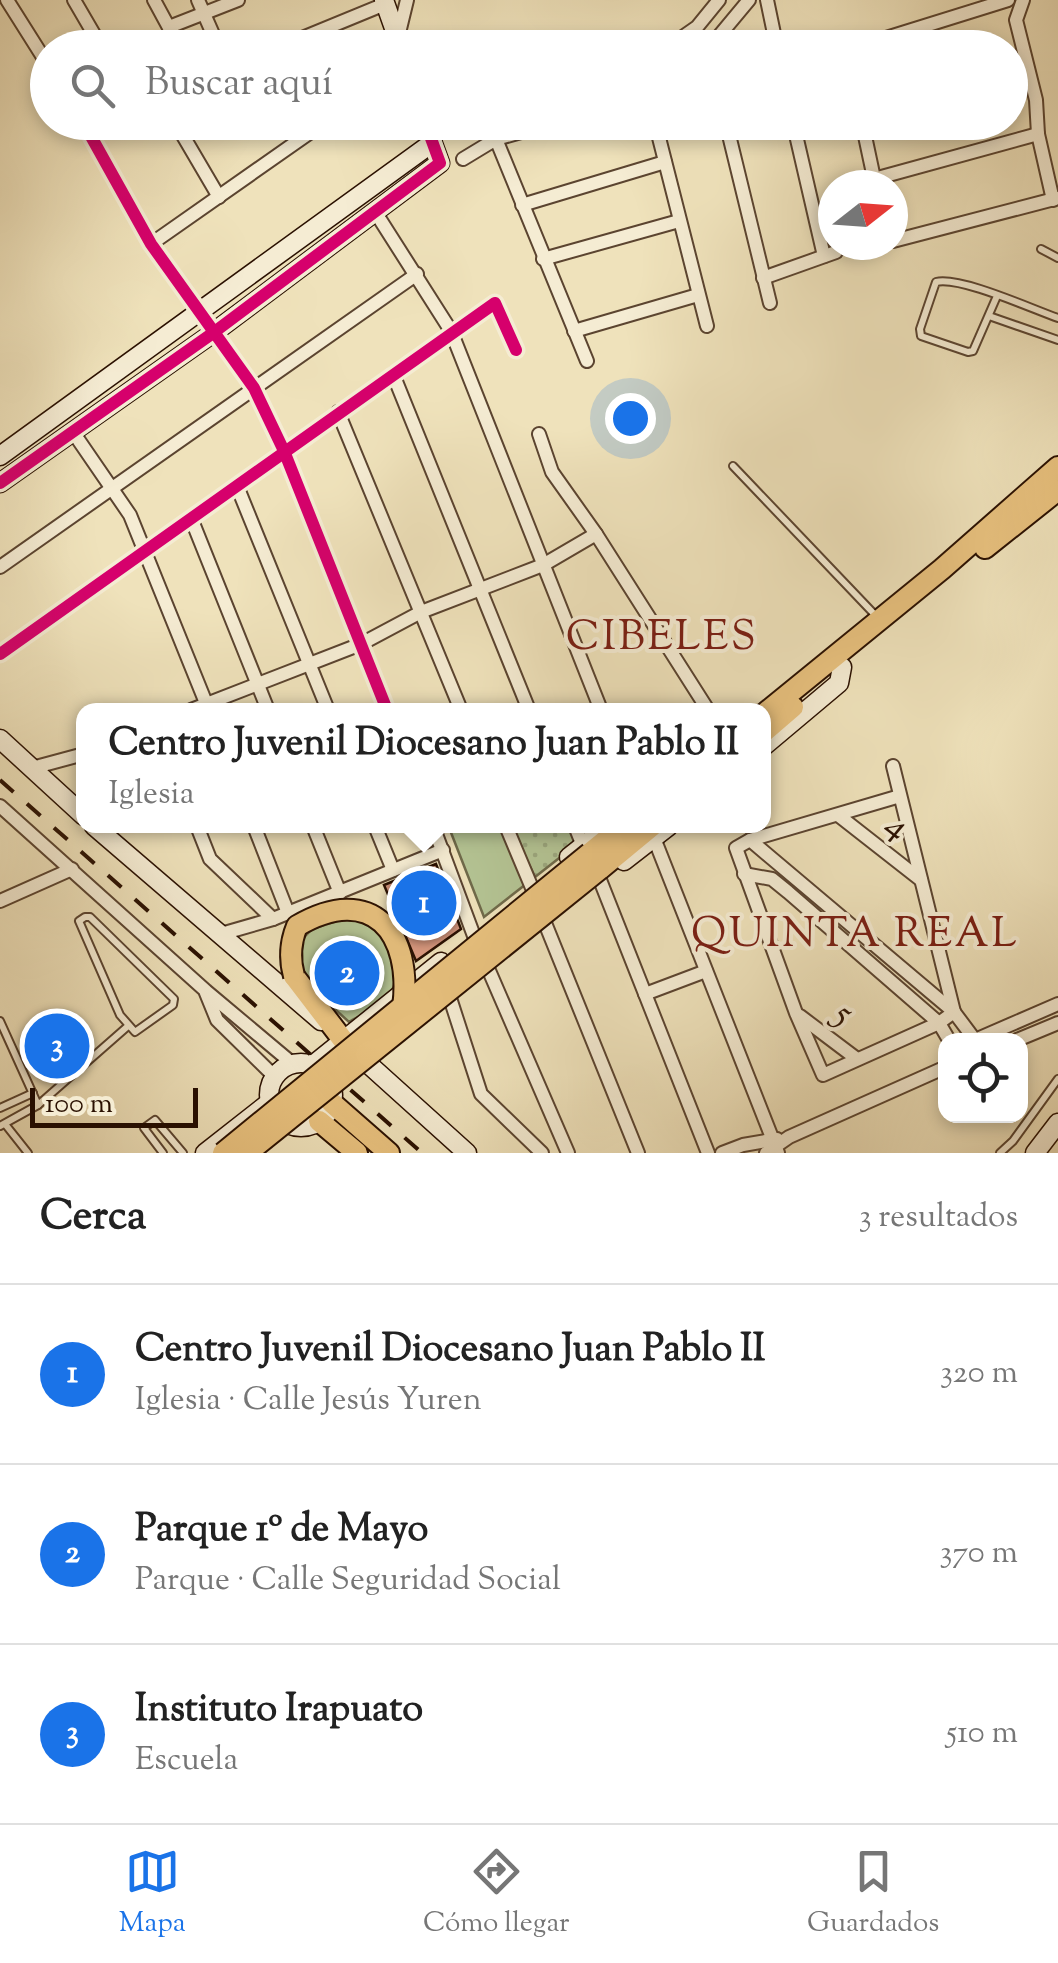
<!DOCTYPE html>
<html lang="es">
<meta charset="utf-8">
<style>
body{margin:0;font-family:"Sorts Mill Goudy",serif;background:#f2f2f2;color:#222}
.controls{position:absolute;right:30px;bottom:30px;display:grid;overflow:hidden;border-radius:20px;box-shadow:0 5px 15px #0003}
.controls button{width:90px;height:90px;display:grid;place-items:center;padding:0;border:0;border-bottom:2px solid #e0e0e0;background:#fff;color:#222;font:50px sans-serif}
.compass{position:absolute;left:818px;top:170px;width:90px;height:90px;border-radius:50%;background:#fff;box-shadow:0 5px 15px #0003;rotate:73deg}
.scale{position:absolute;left:30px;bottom:25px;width:168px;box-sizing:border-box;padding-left:10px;border:5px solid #2a1001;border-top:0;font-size:28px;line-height:35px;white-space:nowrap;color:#2a1001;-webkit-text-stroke:8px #f5ecd3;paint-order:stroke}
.you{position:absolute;left:630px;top:418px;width:35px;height:35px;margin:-25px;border:8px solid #fff;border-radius:50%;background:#1a73e8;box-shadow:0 0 0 15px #1a73e833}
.badge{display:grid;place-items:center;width:65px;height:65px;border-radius:50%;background:#1a73e8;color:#fff;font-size:32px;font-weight:700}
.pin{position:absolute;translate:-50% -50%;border:5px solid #fff;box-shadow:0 2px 10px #0006}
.popup{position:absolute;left:76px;top:703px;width:695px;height:130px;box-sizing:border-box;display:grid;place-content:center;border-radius:20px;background:#fff;filter:drop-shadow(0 2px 8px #0005);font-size:32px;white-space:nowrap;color:#767676}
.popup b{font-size:38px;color:#222}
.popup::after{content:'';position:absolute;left:50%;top:100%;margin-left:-20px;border:20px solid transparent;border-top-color:#fff}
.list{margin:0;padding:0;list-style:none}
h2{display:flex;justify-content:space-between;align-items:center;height:130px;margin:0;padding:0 40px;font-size:42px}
h2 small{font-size:32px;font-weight:400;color:#767676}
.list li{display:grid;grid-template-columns:65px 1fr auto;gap:30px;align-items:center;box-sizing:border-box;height:180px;padding:0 40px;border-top:2px solid #e0e0e0}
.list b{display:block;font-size:38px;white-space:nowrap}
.list p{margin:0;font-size:32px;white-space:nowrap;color:#767676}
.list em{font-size:32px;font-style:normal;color:#767676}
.icon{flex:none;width:55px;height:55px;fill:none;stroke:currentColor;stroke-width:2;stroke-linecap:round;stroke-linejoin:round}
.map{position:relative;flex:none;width:1058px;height:1153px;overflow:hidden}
.search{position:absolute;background:#fff;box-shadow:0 5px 15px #0003;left:30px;right:30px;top:30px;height:110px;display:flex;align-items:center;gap:25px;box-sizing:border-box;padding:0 35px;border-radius:55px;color:#767676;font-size:38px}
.sheet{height:670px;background:#fff}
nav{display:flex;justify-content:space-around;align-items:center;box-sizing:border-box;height:140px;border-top:2px solid #e0e0e0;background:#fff;font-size:28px;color:#767676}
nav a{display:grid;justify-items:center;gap:5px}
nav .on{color:#1a73e8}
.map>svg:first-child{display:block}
</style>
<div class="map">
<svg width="1058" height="1153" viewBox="0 0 1058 1153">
<defs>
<pattern id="garden-dots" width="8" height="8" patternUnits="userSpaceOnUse" patternTransform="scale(2.5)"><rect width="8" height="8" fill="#b4c494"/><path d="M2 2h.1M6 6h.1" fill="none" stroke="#9ba77e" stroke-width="1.8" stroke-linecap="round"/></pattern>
</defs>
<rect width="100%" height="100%" fill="#efe2bb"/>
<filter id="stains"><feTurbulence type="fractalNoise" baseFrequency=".002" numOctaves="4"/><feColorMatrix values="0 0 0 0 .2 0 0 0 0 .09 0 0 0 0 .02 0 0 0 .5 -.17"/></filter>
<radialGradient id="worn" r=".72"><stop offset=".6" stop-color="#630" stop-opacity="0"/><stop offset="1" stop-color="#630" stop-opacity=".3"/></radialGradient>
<!-- park -->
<g fill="#b4c494" stroke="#6f6a4a" stroke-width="2.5">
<path d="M464,826H502L526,884L484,917L450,830Z"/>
<path d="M346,918C378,920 412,963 389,995C381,1006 361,1015 349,1022L301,978L299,942L312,929Z"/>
</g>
<!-- garden -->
<path fill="url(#garden-dots)" stroke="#6f6a4a" stroke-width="2.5" d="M511,826H570L577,844L535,877Z"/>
<!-- building -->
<path fill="#dc9b82" stroke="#2a1001" stroke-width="2.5" d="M436,864L461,929L416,961L384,885Z"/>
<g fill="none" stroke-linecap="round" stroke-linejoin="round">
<defs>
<g id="lane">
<path d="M1041,249L1058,258"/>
<path d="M997,296L973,351L968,352L921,336L920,329L936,282C960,276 1032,309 1058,318"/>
<path d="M989,316L1058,340"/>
<path d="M733,466L877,617"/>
<path d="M85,917H90L174,999L173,1005L135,1032L120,1015L79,921Z"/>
<path d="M0,1021L38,1105"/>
<path d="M0,1108L33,1093"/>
<path d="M5,1124L28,1153"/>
<path d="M0,1126L38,1105L128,1026"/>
<path d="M163,1153L144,1128L155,1120L183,1153"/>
<path d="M1000,1153L1013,1141L1058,1079"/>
</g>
<g id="street">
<path d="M7,0L48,65"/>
<path d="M74,0L102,48"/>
<path d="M154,0L180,48"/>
<path d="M198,0L219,48"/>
<path d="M767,0L777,48"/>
<path d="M1023,0L1016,20L1036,100L1038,134L1053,200"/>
<path d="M169,27L238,0"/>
<path d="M398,37L407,0"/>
<path d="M823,47L835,48"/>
<path d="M278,48L385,4"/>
<path d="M583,48L608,41L625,48"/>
<path d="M667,48L697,27L719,0"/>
<path d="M709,48L749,0"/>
<path d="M854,48L1008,0"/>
<path d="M1010,75L1028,71"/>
<path d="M83,122L151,244L254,388L284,451L387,710"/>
<path d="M175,122L219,197"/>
<path d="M489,122L587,361"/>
<path d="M655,122L707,326"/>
<path d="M738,122L729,135L770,303"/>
<path d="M793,122L824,256"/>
<path d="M862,122L875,183"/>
<path d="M463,159L496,139L557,122"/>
<path d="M874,179L1038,134"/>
<path d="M522,205L665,162"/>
<path d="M374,210L451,331L601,710"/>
<path d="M893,241L1058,198"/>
<path d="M151,244L325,122"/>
<path d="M868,249L881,245"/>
<path d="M543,259L679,221"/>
<path d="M763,278L836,252"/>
<path d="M574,331L698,295"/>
<path d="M393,374L529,710"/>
<path d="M338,412L461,710"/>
<path d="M73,432L130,515L208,708"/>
<path d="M539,434L552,472L596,534L708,710"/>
<path d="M237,486L328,710"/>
<path d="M191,518L268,710"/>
<path d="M0,567L417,274"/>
<path d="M0,654L495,303L516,350"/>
<path d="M191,710L361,644L421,612L543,565L596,534"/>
<path d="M893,766L954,1012"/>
<path d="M32,768L84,754"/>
<path d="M900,796L750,840L736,848L796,1013L823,1075L939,1023L954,1012"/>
<path d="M0,806L206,991L293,1064"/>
<path d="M838,815L921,880"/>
<path d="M197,826L210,859L273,919"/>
<path d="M254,826L288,913"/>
<path d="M313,826L340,893"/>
<path d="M375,826L393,870"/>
<path d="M433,826L474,936L568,1153"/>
<path d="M506,826L532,888"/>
<path d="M575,826L583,846"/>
<path d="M654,838L778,1153"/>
<path d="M750,840L954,1012L975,1040L1058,1004"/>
<path d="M744,874L772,879L788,892L939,1023L949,1040"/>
<path d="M600,880L708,1153"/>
<path d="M0,901L72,869"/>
<path d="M545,923L638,1153"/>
<path d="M221,934L273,919L443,850"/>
<path d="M206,993L217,1020L274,1076"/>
<path d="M645,994L706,971"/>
<path d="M450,998L481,1094L542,1153"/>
<path d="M800,1016L857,1059"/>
<path d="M1017,1040L1058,1023"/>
<path d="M722,1153L743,1145L777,1139"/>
<path d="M766,1153L789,1137L946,1067"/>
</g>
<g id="secondary">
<path d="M384,0L401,48"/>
<path d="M0,456L432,143"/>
<path d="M0,483L213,333L440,163L425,122"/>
<path d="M0,739L84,816"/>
<path d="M764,746L839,683L842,667"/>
<path d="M94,826L321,1021"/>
<path d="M569,857L608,826"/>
<path d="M624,861L669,826"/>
<path d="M355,1052L467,1153"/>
<circle cx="301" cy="1095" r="32"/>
<path d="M313,1065L441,962"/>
<path d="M205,1153L270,1102"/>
<path d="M1035,1153L1058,1123"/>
</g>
<g id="primary">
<path d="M985,548L1058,490"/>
<path d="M764,714L942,569L1058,467"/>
<path d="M764,732L793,707"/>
<path d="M590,853L623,826"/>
<path d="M600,869L652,826"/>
<path d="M294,976L343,1040"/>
<path d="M332,1103L389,1153"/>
<path d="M319,1121L357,1153"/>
</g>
</defs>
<!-- lane casing -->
<use href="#lane" stroke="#5b4430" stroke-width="10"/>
<!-- street casing -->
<use href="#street" stroke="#5b4430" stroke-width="16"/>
<!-- secondary casing -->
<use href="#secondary" stroke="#2a1001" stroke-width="21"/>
<!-- primary casing -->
<use href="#primary" stroke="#2a1001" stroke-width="24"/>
<!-- lane -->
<use href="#lane" stroke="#f5ecd3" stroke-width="6"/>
<!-- street -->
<use href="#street" stroke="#f5ecd3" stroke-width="12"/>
<!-- secondary -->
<use href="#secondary" stroke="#f5ecd3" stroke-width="18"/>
<!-- primary -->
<use href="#primary" stroke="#e8c17e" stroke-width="20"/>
<!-- rail -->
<path stroke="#2a1001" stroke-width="4" stroke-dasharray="18 18" stroke-linecap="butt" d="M0,780L422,1153"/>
<defs>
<g id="primary-bridge">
<path d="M294,976C289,958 290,943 297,926C372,882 413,933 403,1008"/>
<path d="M223,1153L590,853"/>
<path d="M247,1153L600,869"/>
</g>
</defs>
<!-- primary-bridge casing -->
<use href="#primary-bridge" stroke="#2a1001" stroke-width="24" stroke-linecap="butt"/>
<!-- primary-bridge -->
<use href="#primary-bridge" stroke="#e8c17e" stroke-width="20"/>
<defs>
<g id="cycleway">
<path d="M83,122L151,244L254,388L284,451L387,710"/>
<path d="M0,483L213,333L440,163L425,122"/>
<path d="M0,654L495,303L516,350"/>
</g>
</defs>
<!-- cycleway casing -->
<use href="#cycleway" stroke="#f5ecd3" stroke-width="19"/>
<!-- cycleway -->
<use href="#cycleway" stroke="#d6006c" stroke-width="12"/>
</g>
<g text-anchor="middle" stroke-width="8" stroke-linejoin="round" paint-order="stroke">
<!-- street labels -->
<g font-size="38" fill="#2a1001" stroke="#f5ecd3">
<text transform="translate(899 824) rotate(38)" y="13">4</text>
<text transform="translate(845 1012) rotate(37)" y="13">5</text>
</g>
<!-- quarter labels -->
<g font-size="42" letter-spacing="2.5" fill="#7a1f14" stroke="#f5ecd3">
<text x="662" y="649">CIBELES</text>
<text x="855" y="946">QUINTA REAL</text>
</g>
</g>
<rect width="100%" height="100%" filter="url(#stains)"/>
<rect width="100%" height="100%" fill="url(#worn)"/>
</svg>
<div class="controls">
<button><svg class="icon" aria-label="locate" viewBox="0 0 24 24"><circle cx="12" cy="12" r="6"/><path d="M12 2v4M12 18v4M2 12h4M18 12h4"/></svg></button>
</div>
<svg class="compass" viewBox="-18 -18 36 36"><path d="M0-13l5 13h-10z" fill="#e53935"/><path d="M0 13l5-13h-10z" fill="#767676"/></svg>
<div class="scale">100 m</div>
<div class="you"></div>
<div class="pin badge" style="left:424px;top:903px">1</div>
<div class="popup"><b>Centro Juvenil Diocesano Juan Pablo II</b>Iglesia</div>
<div class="pin badge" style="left:347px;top:973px">2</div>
<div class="pin badge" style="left:57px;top:1046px">3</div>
<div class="search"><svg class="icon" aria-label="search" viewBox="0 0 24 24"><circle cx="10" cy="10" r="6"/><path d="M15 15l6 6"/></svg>Buscar aquí</div>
</div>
<section class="sheet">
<h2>Cerca<small>3 resultados</small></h2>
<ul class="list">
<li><span class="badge">1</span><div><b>Centro Juvenil Diocesano Juan Pablo II</b><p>Iglesia · Calle Jesús Yuren</p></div><em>320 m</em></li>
<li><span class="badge">2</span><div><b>Parque 1º de Mayo</b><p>Parque · Calle Seguridad Social</p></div><em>370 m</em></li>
<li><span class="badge">3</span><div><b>Instituto Irapuato</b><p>Escuela</p></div><em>510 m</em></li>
</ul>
</section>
<nav>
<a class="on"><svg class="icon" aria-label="map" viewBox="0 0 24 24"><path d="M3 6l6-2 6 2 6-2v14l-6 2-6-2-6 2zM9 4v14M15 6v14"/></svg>Mapa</a>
<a><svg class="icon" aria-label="directions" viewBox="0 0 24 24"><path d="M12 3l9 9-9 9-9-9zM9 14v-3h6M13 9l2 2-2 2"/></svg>Cómo llegar</a>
<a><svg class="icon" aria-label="saved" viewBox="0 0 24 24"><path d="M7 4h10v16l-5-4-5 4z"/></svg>Guardados</a>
</nav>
